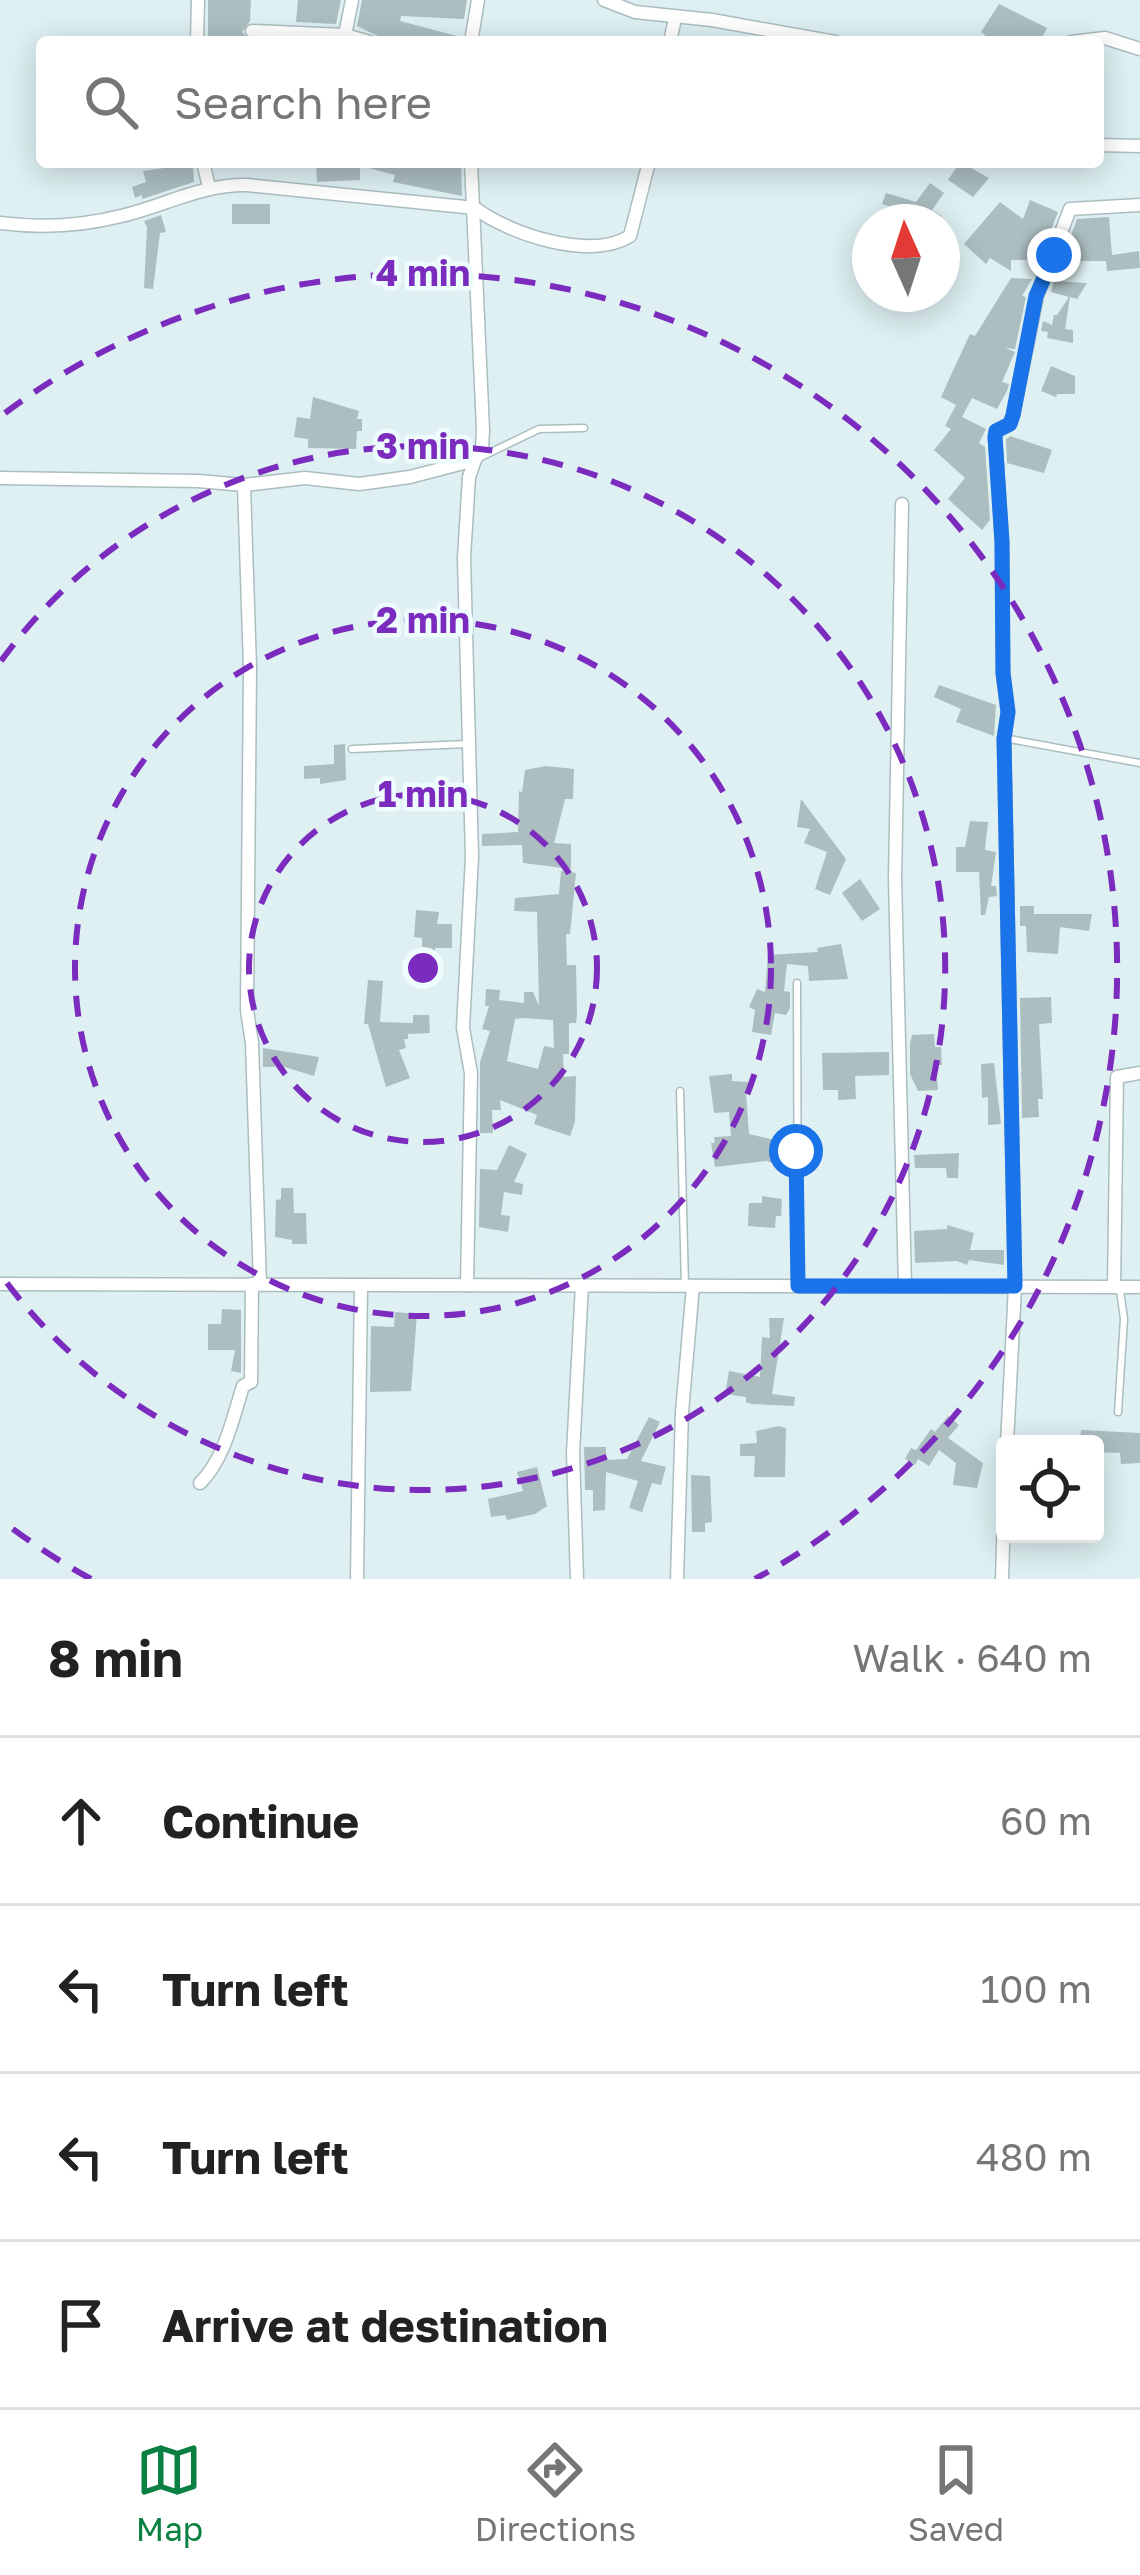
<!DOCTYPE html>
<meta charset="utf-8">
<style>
body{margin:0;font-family:"Golos Text",sans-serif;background:#f6f6f6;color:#222}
.controls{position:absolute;right:36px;bottom:36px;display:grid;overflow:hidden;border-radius:12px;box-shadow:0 6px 30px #0003}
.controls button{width:108px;height:108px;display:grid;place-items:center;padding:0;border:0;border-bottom:3px solid #e0e0e0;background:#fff;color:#222;font:60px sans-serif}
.compass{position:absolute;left:852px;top:204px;width:108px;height:108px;border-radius:50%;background:#fff;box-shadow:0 6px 30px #0003;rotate:357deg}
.stop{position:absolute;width:36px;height:36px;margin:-27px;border:9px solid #1a73e8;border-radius:50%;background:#fff}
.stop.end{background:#1a73e8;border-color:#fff;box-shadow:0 3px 12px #0008}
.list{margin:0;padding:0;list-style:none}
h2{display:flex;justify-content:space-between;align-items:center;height:156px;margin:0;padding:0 48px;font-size:51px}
h2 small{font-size:39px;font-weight:400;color:#767676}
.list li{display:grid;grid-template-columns:78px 1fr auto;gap:36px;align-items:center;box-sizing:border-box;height:168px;padding:0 48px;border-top:3px solid #e0e0e0}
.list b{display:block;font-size:45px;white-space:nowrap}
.list em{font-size:39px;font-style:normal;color:#767676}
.icon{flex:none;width:66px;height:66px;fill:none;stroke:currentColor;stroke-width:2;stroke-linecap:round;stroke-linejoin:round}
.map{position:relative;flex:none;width:1140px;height:1579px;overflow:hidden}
.search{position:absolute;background:#fff;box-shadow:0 6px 30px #0003;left:36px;right:36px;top:36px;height:132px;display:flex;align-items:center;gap:30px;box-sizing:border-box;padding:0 42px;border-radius:12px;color:#767676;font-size:45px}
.sheet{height:828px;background:#fff}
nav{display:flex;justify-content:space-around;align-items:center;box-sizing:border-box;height:168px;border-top:3px solid #e0e0e0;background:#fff;font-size:33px;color:#767676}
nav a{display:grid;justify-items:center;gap:6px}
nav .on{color:#0b8043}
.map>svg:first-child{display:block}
</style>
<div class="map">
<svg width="1140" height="1579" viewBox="0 0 1140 1579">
<rect width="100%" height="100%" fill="#def0f2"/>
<!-- building -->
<g fill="#acbec0" fill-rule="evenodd">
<path d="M208,0H251L250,21L242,32L251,42H208Z"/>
<path d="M298,0H341L336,24L296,22Z"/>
<path d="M362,0H467L464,19L401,16L400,21L461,37V42H394L378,36L357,26Z"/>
<path d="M999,4L1047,28L1040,42H994L981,32Z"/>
<path d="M171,162H193L194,182L142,199V195L135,198L132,187L146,182L143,171L171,167Z"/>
<path d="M316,162H360V180L317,182Z"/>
<path d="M361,162H461L462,196L393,182L395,175L361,166Z"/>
<path d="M960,162L989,178L973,197L948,180Z"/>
<path d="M930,183L944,193L932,210L942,216L938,222L882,204L886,193L916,202Z"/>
<path d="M1030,200L1058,212L1039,260H1011V271L990,258L986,264L964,244L1000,202L1023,219Z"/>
<rect x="232" y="204" width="38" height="20"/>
<path d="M161,215L166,232L160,233L153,289L144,288L147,227L144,221Z"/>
<path d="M1109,217L1112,255L1139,251L1140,268L1107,271L1106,261H1062L1077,219Z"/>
<path d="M1011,278L1032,279L1022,296L1026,297L1015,349L1005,348L1015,352L1002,382L1009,384L1007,391L997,409L972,398L962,417L986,429L979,443L985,447L990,520L982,530L948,499L965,478L934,450L951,429L945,426L956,405L941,397L951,375L970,334L975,336Z"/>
<path d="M1054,281L1087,283L1077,299L1070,297L1065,329L1073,330V343L1047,338L1048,332L1041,331L1043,321L1052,325L1054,315H1057L1069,297L1051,292Z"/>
<path d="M1051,366L1075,376V394H1057L1056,397L1041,391Z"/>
<path d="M313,397L359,411L357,419H362V431H357L356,449L308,448V439L294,437L297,417L310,419Z"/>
<path d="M1010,436L1052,450L1044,473L1007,463L1006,439Z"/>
<path d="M939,685L996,705L994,736L956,722L961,709L934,697Z"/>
<path d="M345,744L346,780L320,784V778L304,779V766L334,764V745Z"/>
<path d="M546,766L574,769L573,799H565L554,843L571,844V869L523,863L522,845L482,846V834L518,832L519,791L522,792L525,770Z"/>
<path d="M801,799L846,859L830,895L815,889L827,852L804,843L810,829L797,827Z"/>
<path d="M970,821L988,822L985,850L996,852L991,886H996L997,896L989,897L985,915H981L979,872H956V847H965Z"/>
<path d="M561,871L576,873L570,934H566L567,965H576L577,1013L576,1023H569V1054H563L564,1077L576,1076L575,1122L570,1136L534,1124L537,1115L500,1100L501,1110H492L493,1133H480V1062L490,1031L482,1029L489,1006H485L486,989L500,990L499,1000L524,1003V992H533L539,1006L537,912L514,911L515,898L559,894ZM523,1018L553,1020L554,1048L544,1046L538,1069L507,1061L515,1019Z"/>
<path d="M860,879L880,909L862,921L842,893Z"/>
<path d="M1020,906H1034V914H1092L1089,931L1060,927L1058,954L1027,952L1026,926H1020Z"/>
<path d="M416,910L439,912L437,924H452V948H435V956H422V938L414,937Z"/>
<path d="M841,944L848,979L809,981L808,966L787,964L784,991L790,992V1008L786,1015L775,1013L771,1035L752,1032L755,1010L749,1007L757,989L765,992L768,955L818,952L817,948Z"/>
<path d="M368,980L383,981L380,1022L413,1023V1015H429L430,1033L408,1034V1039H404L406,1048L399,1050L410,1078L386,1087L368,1024H364Z"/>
<path d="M1051,997L1052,1023L1039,1024L1043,1099H1038L1039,1117L1022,1118L1020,998Z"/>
<path d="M934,1034L935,1047H941L942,1065H936L938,1090L918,1091L910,1074V1043L912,1035Z"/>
<path d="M263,1048L319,1057L314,1076L275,1064V1067H263Z"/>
<path d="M889,1052V1075L855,1076L856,1099L838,1100V1090H823L822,1053Z"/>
<path d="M994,1063L1001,1124L988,1125V1097L982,1098L981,1064Z"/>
<path d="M732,1074V1081L749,1082V1093H746L749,1134L771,1139L779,1144L778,1149L790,1153L785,1167L766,1161L715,1167L711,1143H715L714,1137L731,1136L729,1112L714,1113L709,1076Z"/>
<path d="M509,1145L527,1154L514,1182L523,1184L522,1195L504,1192L501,1215L510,1216L508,1232L479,1227L480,1169L497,1170Z"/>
<path d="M959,1153L958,1178H947L946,1168H915L914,1155Z"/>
<path d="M281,1188H293L294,1213H306L307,1244H292V1240L275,1237L276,1200L281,1199Z"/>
<path d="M762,1196L782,1199L781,1216H776L775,1228L748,1226L749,1203H762Z"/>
<path d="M947,1225L974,1233L970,1250H1004V1265L969,1260L967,1265L957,1261L915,1263L914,1231L947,1229Z"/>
<path d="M222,1309L241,1310V1373L231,1371L235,1350H208V1324H221Z"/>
<path d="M395,1312L417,1314L411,1391L370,1392L371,1326L394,1327Z"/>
<path d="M769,1318H784L772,1394L795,1397L794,1406L751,1404L746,1402V1397L725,1394L729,1371L760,1377L762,1337L770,1338Z"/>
<path d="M948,1416L959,1425L948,1438L983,1463L977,1488L953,1485L956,1463L939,1450L929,1466L918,1459L915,1465L905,1459L911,1448L916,1450L931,1429L935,1432Z"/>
<path d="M649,1417L660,1422L641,1461L666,1467L661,1485L652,1483L642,1512L629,1508L638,1481L606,1472L605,1510L593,1511V1490H585L584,1447H606V1460L627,1459Z"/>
<path d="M779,1426L786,1428L785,1477H754L755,1456H740V1444L757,1443L756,1431Z"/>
<path d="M1081,1430L1140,1433V1463L1121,1464L1120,1453L1095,1452V1444H1080Z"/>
<path d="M537,1467L547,1506L535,1514L507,1520L505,1515L491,1517L488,1499L523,1491L517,1472Z"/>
<path d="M691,1475L710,1476L712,1522L705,1523V1532H692Z"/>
</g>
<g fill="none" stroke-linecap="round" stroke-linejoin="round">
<defs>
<g id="service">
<path d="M481,457L539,429L584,428"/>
<path d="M1004,738L1140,763"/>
<path d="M352,749L467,744"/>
<path d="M797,983L798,1286"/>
<path d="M680,1091L685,1286"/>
<path d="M1118,1412L1124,1319L1120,1290"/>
</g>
<g id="minor">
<path d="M604,0L635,12L712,20L835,42"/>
<path d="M252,31L345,35L370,42"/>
<path d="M345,35L352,0"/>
<path d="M197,42L198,0"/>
<path d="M471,42L478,0"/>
<path d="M670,42L675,18"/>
<path d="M1071,42L1105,38L1140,49"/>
<path d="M1098,145L1140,146"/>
<path d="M203,162L209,187"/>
<path d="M0,223C40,228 82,226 121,216C164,206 202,184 247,185L475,208C509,234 590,261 630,236L649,162"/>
<path d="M0,478L198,481L244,485L305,478L359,484L410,477L475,460L482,448L483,430L471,162"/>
<path d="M244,485L250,668L247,1010L252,1043L260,1284"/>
<path d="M902,504L895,879L905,1286"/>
<path d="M0,1284L1140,1287"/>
<path d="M467,1285L471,1073L463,1028L472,857L464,558L469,477L475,460"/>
<path d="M1114,1287L1117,1077L1140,1073"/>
<path d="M1007,1444L1015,1286L1004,738L1008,712L1003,673L1002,542L995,437L996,431L1010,424L1013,415L1037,296L1070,209L1140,205"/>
<path d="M200,1483C224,1460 233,1418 243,1386L251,1382L252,1284"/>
<path d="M357,1579L361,1285"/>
<path d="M577,1579L573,1453L582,1285"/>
<path d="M677,1579L682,1412L693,1286"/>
<path d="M1002,1579L1005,1478"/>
</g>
</defs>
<!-- service casing -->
<use href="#service" stroke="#abbdbf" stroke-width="9"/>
<!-- minor casing -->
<use href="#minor" stroke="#abbdbf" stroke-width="15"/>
<!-- service -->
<use href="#service" stroke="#fff" stroke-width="6"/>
<!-- minor -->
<use href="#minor" stroke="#fff" stroke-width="12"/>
</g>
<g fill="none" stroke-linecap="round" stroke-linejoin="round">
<!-- route -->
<path stroke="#1a73e8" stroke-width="15" d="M796,1151L798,1286H1015L1004,739L1008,712L1003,673L1002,542L995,437L996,431L1010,424L1013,415L1036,296L1054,255"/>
</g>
<!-- distance rings -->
<g fill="none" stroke="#7b2cbf" stroke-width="6" stroke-dasharray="21 15">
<circle cx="423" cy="968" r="174"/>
<circle cx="423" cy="968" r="348"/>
<path d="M1 661A522 522 0 1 1 1 1275"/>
<path d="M91 1579A695 695 0 0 1 5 1523M5 413A695 695 0 1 1 755 1579"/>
</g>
<circle cx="423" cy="968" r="18" fill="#7b2cbf" stroke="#eefcfe" stroke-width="6"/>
<g font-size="36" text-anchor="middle" font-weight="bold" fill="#7b2cbf" stroke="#eefcfe" stroke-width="9" stroke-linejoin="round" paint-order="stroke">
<text x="423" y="286">4 min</text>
<text x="423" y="459">3 min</text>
<text x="423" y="633">2 min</text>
<text x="423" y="807">1 min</text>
</g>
</svg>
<div class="controls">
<button><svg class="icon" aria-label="locate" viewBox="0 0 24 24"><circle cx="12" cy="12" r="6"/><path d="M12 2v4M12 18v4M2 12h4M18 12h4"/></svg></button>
</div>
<svg class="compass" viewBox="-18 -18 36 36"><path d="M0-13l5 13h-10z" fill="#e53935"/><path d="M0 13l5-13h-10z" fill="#767676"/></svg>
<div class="stop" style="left:796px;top:1151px"></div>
<div class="stop end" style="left:1054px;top:255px"></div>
<div class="search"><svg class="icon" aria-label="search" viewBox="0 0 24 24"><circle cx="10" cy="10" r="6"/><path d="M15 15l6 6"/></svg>Search here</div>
</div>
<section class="sheet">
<h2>8 min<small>Walk · 640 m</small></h2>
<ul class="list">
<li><svg class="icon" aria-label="ahead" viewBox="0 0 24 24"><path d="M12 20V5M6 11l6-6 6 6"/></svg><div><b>Continue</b></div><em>60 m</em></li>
<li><svg class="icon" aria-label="left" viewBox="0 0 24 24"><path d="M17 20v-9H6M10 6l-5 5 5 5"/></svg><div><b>Turn left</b></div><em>100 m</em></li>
<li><svg class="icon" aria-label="left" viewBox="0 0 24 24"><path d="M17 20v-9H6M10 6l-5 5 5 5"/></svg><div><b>Turn left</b></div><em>480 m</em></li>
<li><svg class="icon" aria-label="arrive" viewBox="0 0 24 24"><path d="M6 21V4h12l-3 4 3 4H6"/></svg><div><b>Arrive at destination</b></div></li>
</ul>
</section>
<nav>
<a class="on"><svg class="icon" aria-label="map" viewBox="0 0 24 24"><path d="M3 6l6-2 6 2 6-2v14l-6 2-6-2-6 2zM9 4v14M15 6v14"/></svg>Map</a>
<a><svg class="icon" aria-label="directions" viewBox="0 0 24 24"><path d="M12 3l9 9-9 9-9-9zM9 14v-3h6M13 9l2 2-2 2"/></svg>Directions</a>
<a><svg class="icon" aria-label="saved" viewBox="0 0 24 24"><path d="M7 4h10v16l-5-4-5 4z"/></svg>Saved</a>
</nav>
